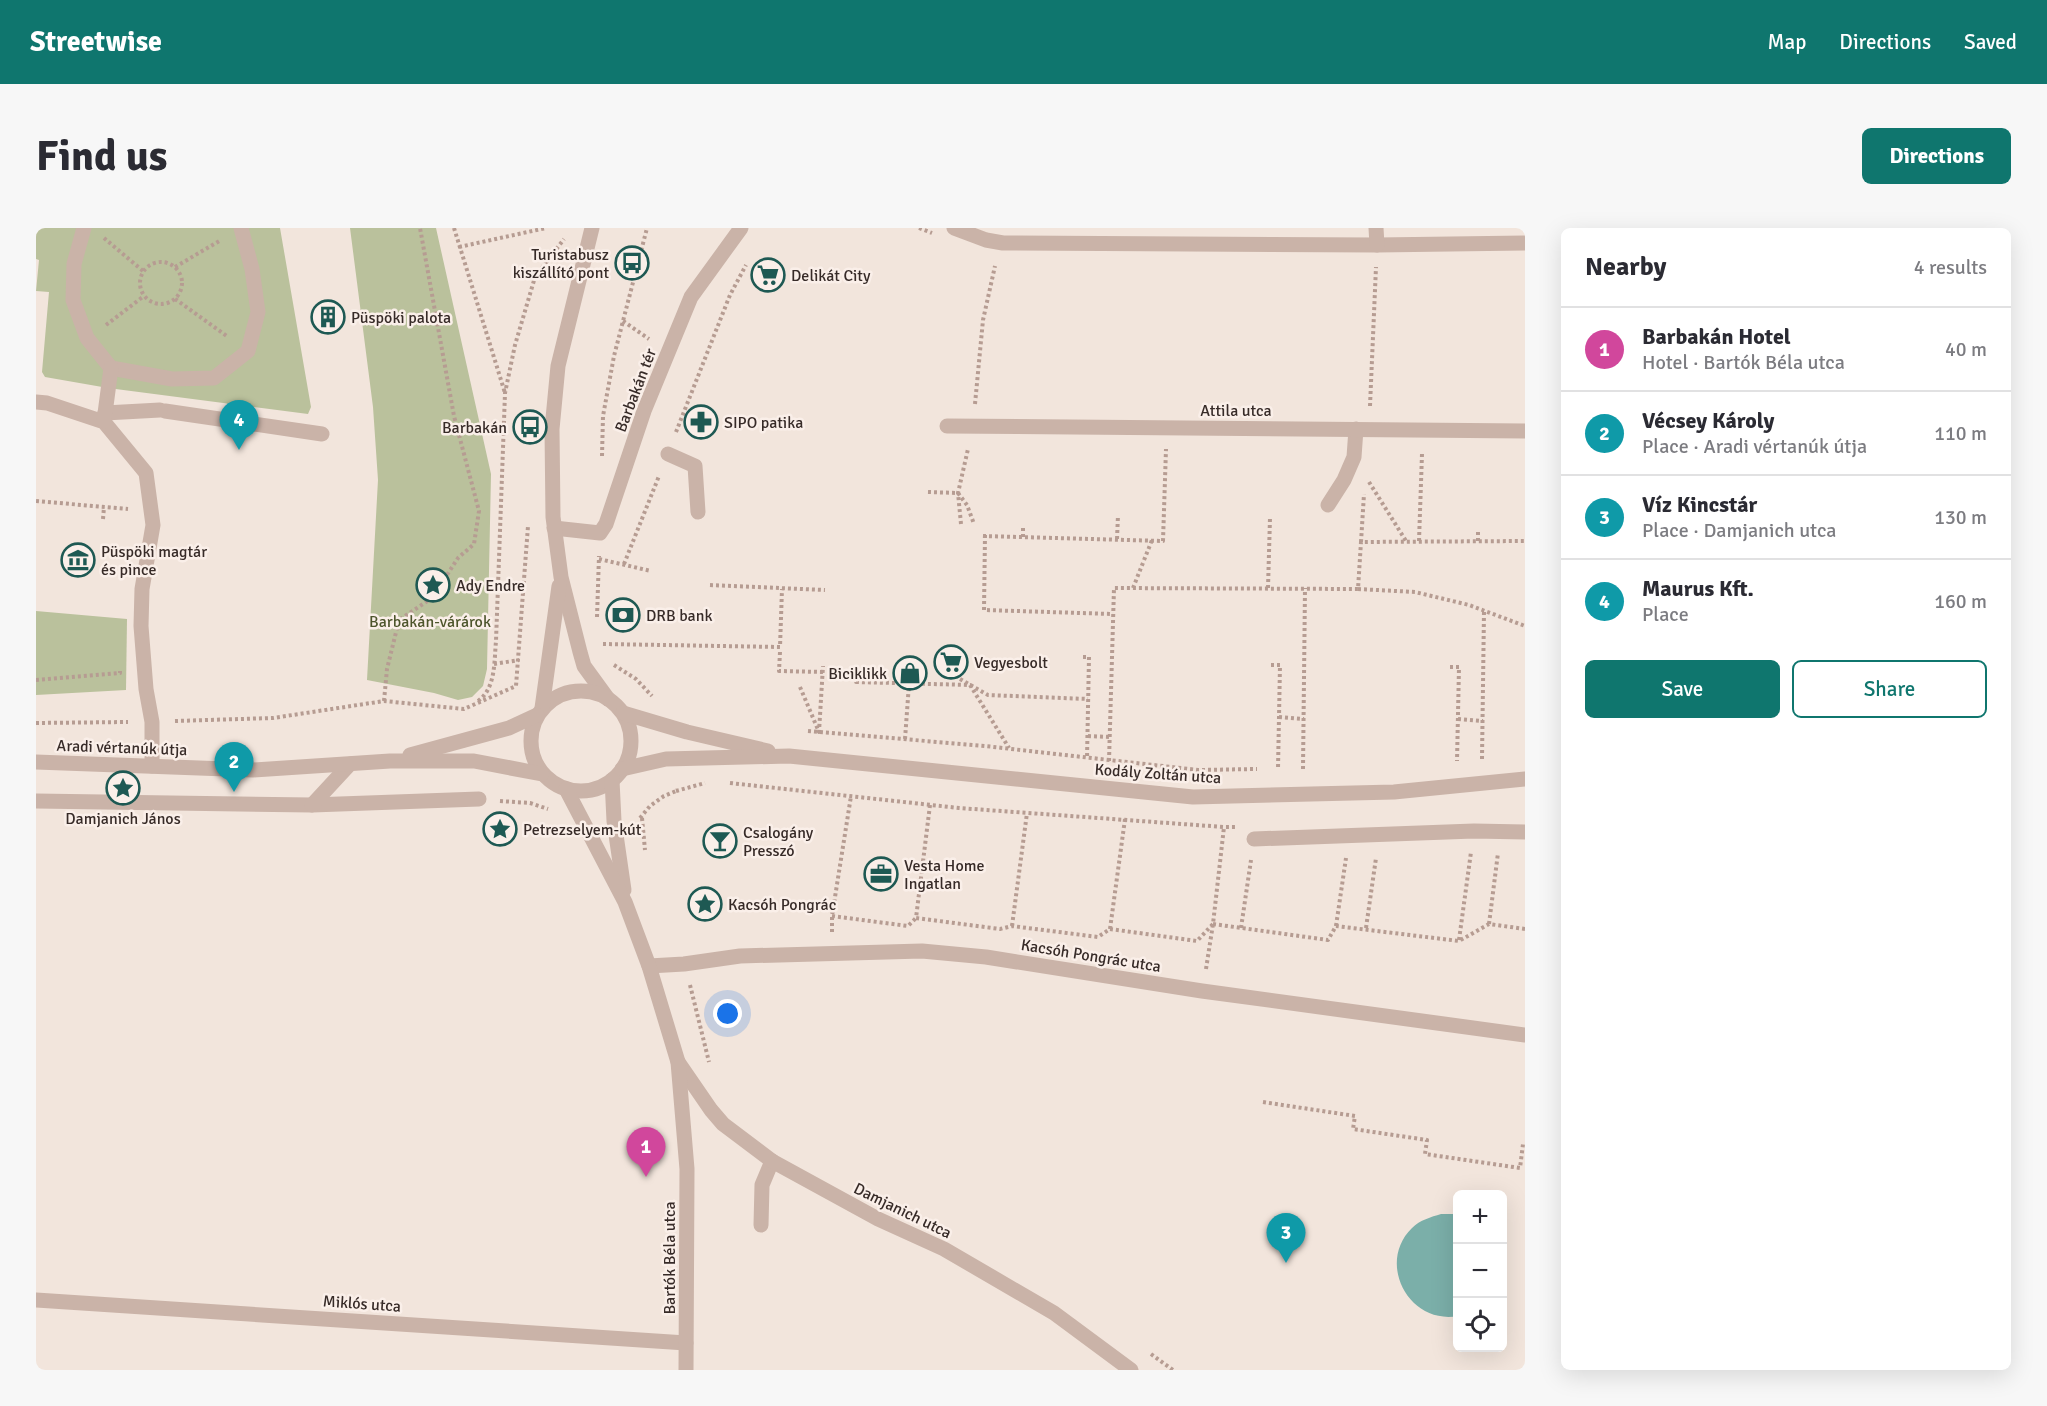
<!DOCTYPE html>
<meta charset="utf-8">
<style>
body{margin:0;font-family:Signika,sans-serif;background:#f7f7f7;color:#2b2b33}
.controls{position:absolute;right:18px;bottom:18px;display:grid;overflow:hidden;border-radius:9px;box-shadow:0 6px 24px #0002}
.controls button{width:54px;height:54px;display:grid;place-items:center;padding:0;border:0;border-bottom:2px solid #e1e1e2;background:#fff;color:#2b2b33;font:30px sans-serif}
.you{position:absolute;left:692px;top:786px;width:21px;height:21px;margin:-15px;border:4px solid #fff;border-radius:50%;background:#1a73e8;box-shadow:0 0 0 9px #1a73e833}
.badge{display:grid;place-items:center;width:39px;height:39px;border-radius:50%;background:#0f766e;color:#fff;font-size:20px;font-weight:700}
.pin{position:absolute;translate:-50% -50px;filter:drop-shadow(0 2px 3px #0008)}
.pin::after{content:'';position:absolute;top:32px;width:21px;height:18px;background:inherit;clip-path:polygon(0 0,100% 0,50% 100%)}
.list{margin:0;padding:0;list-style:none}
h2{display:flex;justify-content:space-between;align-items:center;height:78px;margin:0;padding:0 24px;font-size:26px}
h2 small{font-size:20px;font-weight:400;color:#7c7c81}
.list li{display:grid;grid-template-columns:39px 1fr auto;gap:18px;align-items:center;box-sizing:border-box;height:84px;padding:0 24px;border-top:2px solid #e1e1e2}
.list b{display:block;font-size:22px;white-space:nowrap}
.list p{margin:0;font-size:20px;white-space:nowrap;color:#7c7c81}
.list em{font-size:20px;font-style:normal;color:#7c7c81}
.actions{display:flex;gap:12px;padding:18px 24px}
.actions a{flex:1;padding:14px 0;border:2px solid #0f766e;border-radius:9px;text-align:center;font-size:21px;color:#0f766e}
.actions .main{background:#0f766e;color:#fff}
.icon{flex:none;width:33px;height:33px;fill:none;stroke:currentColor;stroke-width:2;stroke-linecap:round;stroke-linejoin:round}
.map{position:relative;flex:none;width:1489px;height:1142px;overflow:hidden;border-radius:9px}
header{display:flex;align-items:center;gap:36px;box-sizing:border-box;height:84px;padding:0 30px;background:#0f766e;color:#fff}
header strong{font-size:28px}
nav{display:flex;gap:33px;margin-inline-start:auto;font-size:21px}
.intro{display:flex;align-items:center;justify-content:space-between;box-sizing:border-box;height:144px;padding:0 36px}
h1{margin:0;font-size:42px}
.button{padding:15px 27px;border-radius:9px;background:#0f766e;color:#fff;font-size:21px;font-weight:700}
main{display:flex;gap:36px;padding:0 36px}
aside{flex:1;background:#fff;border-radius:9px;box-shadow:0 6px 24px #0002}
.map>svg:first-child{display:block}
</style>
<header>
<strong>Streetwise</strong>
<nav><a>Map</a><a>Directions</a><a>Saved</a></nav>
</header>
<div class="intro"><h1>Find us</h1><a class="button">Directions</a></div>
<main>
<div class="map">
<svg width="1489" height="1142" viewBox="0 0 1489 1142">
<rect width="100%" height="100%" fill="#f2e5dc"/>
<!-- green -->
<g fill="#bac19c">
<path d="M0,0H244L275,179L272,186L72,160L9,149L6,144L13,64L0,63L3,32L0,31Z"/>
<path d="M314,0H400L455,246L451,441L447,458L436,469L422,472L398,465L331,452L342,252L337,179Z"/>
<path d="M0,383L91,391L90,462L0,467Z"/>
</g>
<!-- water -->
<path fill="#7bafa9" d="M1405,986H1421L1422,1088C1373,1097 1340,1035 1376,1000C1384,992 1395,989 1405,986Z"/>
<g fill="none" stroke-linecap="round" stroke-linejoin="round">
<!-- path -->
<g stroke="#b69c92" stroke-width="4" stroke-dasharray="3 3" stroke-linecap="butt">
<path d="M418,0L469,165"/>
<path d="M883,0L896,5"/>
<path d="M68,10L107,43"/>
<path d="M423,19L510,0"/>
<circle cx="125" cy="55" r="21"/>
<path d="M139,39L185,12"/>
<path d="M139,71L192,109"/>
<path d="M587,93L613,111"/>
<path d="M70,97L108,68"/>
<path d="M939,176L947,92L959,38"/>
<path d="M1334,178L1340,39"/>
<path d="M640,204L694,67L710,37"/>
<path d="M566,228L567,188L578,128L611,0"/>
<path d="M1333,254L1370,313"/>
<path d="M892,264L922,265L931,277L938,296"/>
<path d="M0,273L92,281"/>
<path d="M67,291L68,279"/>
<path d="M925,296L922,265L932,221"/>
<path d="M949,307L948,382L1077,386"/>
<path d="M947,308L1127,313L1130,221"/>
<path d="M987,309V297"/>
<path d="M1081,311L1082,287"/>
<path d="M1383,313L1386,226"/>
<path d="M1442,313V301"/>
<path d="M1325,314L1328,266"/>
<path d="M563,331L615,343"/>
<path d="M588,336L623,248"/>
<path d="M674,357L789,362"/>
<path d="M1097,360L1116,312"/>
<path d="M1232,360L1234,290"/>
<path d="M1322,361L1379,364L1433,377L1489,398"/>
<path d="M561,389L563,328"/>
<path d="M567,416L744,419L746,361"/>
<path d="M744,424L743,443L787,444"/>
<path d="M1047,429H1053L1051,530"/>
<path d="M458,436L483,432"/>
<path d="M578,437L600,451L616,468"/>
<path d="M1235,437H1244L1242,541"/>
<path d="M1414,439H1423L1421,533"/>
<path d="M819,448L820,454L934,457L973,520"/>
<path d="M924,451L952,467L1052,471"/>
<path d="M0,452L84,445V443"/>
<path d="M764,459L783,504L787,438"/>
<path d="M348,473L351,441L363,392L396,370L422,330L438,316L443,283L418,188L384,0"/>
<path d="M442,473C460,460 458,434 460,413L469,165L479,117L499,49L528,11"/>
<path d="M1243,489L1268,491"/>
<path d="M1422,491L1447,493"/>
<path d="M139,493L237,490L348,473L428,481L480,458L492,298"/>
<path d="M0,495L92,494"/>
<path d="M772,503L949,518L1162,542L1221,541"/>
<path d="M1052,508L1074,509"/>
<path d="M869,511L873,456"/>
<path d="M1446,531L1448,383"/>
<path d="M1073,533L1078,360L1322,361L1325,314L1489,313"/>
<path d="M1267,541L1269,360"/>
<path d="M694,555L923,580L1188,599H1200"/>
<path d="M640,563L669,555"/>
<path d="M464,573L494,575L512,581"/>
<path d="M894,577L880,690L964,701L976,698L1062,709L1074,701L1161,713L1177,696"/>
<path d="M604,590L614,578L628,568L640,563L641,561"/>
<path d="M606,590L609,622"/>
<path d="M796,688L872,698L880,690"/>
<path d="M1177,696L1292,712L1300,698L1423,713L1453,696L1489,701"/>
<path d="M1453,696L1462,625"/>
<path d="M976,698L991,585"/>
<path d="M1300,698L1310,630"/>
<path d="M1205,700L1215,632"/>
<path d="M1330,700L1340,630"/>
<path d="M1074,701L1089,591"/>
<path d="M796,704V688L815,568"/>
<path d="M1423,712L1435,624"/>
<path d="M1170,741L1177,696L1188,599"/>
<path d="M654,757L673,834"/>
<path d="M1227,874L1319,888L1317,901L1391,912L1389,926L1484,940L1487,916L1489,917"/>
<path d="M1115,1126L1137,1142"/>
</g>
<!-- service -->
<g stroke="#cab3a8" stroke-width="15">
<path d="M48,0L38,36L37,72L51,110L75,140L136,151L178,150L212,123L222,84L216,41L205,0"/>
<path d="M0,174L11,175L68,194L110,245L117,297L106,361L105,398L110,461L116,494V538"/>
<path d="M129,183L286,206"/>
<path d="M69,185L124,182"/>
<path d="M68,193L75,140"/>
<path d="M632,226L659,238L662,284"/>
<path d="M1292,277L1308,252L1318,229L1320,201"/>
<path d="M1218,611L1438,603L1489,604"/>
<path d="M725,997L726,957L736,933"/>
</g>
<!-- minor -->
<g stroke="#cab3a8" stroke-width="15">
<path d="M918,0L950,12L967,15L1341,17L1489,15"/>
<path d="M1340,0L1341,17"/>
<path d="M911,198L1489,203"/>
<path d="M518,300L564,305L570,296L608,183L655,69L705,0"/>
<path d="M0,573L276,577L443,571"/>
<path d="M276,577L314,536"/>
<path d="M613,738L648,736L704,728L886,723L950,729L1166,763L1489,807"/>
<path d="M642,834L675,882L687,896L736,933L842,991L908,1021L1018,1085L1095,1142"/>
<path d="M0,1072L650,1115"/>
</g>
<!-- tertiary -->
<g stroke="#cab3a8" stroke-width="15">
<path d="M556,0L522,138L516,201L517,289L525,349L544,424L548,438L572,471"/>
<circle cx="545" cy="513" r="50"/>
<path d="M506,480L523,358"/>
<path d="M587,485L651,504L732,523"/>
<path d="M374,527L473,500L501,487"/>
<path d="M0,534L217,542L354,533H438L506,546"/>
<path d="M586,541L630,531L753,528L1157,569L1358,564L1489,551"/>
<path d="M576,552L578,593L588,662"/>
<path d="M530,561L589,674L613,738L642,834L651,941L650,1142"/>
</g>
</g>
<!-- icons -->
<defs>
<symbol id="bus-ring" viewBox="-11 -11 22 22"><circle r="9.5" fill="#faefe9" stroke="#1e5953" stroke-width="1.5"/><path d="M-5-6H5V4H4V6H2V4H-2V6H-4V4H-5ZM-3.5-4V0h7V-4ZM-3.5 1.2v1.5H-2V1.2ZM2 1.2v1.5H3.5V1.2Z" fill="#1e5953"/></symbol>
<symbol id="supermarket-ring" viewBox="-11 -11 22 22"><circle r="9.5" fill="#faefe9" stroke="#1e5953" stroke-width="1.5"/><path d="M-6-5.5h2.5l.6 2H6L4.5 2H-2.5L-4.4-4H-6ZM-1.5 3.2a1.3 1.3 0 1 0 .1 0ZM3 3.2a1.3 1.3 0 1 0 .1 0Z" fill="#1e5953"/></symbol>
<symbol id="building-ring" viewBox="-11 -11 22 22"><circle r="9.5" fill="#faefe9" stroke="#1e5953" stroke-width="1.5"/><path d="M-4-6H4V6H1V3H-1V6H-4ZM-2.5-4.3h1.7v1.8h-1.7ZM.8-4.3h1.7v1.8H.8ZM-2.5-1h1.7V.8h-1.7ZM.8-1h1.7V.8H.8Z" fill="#1e5953"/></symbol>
<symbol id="pharmacy-ring" viewBox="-11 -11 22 22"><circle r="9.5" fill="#faefe9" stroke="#1e5953" stroke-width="1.5"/><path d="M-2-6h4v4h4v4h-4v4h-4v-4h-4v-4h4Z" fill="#1e5953"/></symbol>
<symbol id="museum-ring" viewBox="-11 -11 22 22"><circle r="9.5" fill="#faefe9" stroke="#1e5953" stroke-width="1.5"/><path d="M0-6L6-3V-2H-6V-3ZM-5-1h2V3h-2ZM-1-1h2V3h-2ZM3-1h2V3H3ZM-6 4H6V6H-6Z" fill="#1e5953"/></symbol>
<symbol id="sight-ring" viewBox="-11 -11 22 22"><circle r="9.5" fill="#faefe9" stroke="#1e5953" stroke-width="1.5"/><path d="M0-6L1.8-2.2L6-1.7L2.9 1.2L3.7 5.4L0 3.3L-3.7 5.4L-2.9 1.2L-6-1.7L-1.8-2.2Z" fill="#1e5953"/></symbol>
<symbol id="bank-ring" viewBox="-11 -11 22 22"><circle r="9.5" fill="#faefe9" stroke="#1e5953" stroke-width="1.5"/><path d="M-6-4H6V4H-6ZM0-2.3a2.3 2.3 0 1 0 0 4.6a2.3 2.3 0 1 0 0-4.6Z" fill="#1e5953"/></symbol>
<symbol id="shop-ring" viewBox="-11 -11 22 22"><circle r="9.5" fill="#faefe9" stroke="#1e5953" stroke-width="1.5"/><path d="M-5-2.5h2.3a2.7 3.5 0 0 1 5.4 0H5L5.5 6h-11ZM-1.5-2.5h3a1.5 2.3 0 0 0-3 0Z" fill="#1e5953"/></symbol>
<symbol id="bar-ring" viewBox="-11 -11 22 22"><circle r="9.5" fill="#faefe9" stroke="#1e5953" stroke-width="1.5"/><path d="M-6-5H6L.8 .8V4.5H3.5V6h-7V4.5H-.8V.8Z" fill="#1e5953"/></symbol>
<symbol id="office-ring" viewBox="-11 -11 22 22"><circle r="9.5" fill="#faefe9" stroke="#1e5953" stroke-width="1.5"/><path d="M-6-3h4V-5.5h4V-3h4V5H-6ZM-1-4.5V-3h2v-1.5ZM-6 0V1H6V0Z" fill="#1e5953"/></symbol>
</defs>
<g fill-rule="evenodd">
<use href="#bus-ring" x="577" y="16" width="38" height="38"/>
<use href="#supermarket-ring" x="713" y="28" width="38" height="38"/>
<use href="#building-ring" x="273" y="70" width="38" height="38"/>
<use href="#pharmacy-ring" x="646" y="175" width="38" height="38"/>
<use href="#bus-ring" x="475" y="180" width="38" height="38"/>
<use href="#museum-ring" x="23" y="313" width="38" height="38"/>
<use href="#sight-ring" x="378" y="338" width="38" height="38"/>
<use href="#bank-ring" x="568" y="368" width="38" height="38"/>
<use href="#supermarket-ring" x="896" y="415" width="38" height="38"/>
<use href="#shop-ring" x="855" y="426" width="38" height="38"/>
<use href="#sight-ring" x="68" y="541" width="38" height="38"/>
<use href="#sight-ring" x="445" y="582" width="38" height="38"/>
<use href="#bar-ring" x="665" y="594" width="38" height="38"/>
<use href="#office-ring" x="826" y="627" width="38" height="38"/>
<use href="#sight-ring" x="650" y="657" width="38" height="38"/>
</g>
<g text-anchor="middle" stroke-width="5" stroke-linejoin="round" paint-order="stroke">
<!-- poi labels -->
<g font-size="16" fill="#372b28" stroke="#faefe9" text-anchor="start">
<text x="573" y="32" text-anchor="end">Turistabusz<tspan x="573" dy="18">kiszállító pont</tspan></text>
<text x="755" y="53">Delikát City</text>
<text x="315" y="95">Püspöki palota</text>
<text x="688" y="200">SIPO patika</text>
<text x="471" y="205" text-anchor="end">Barbakán</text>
<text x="65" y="329">Püspöki magtár<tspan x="65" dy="18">és pince</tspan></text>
<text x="420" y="363">Ady Endre</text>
<text x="610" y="393">DRB bank</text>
<text x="938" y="440">Vegyesbolt</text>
<text x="851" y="451" text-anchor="end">Biciklikk</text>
<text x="87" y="596" text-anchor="middle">Damjanich János</text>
<text x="487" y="607">Petrezselyem-kút</text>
<text x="707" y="610">Csalogány<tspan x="707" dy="18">Presszó</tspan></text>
<text x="868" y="643">Vesta Home<tspan x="868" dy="18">Ingatlan</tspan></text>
<text x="692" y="682">Kacsóh Pongrác</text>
</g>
<!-- street labels -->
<g font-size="16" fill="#372b28" stroke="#faefe9">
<text transform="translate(599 162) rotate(-69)" y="6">Barbakán tér</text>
<text x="1200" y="188">Attila utca</text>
<text transform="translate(86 519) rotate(2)" y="6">Aradi vértanúk útja</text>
<text transform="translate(1122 545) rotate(4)" y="6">Kodály Zoltán utca</text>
<text transform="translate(1055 727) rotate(9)" y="6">Kacsóh Pongrác utca</text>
<text transform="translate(867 982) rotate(26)" y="6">Damjanich utca</text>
<text transform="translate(633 1030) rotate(-90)" y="6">Bartók Béla utca</text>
<text transform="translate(326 1075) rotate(4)" y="6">Miklós utca</text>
</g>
<!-- park labels -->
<g font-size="16" fill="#4d552c" stroke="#faefe9">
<text x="394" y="399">Barbakán-várárok</text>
</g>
</g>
</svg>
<div class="controls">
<button>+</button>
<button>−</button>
<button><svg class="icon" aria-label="locate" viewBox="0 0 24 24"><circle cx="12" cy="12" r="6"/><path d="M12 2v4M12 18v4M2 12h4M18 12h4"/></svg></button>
</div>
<div class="you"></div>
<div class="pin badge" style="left:610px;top:949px;background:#d1479c">1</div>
<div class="pin badge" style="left:198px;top:564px;background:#0f9aa8">2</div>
<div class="pin badge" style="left:1250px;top:1035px;background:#0f9aa8">3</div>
<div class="pin badge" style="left:203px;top:222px;background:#0f9aa8">4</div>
</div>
<aside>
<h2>Nearby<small>4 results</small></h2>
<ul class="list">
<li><span class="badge" style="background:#d1479c">1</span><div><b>Barbakán Hotel</b><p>Hotel · Bartók Béla utca</p></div><em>40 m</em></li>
<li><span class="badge" style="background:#0f9aa8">2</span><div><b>Vécsey Károly</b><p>Place · Aradi vértanúk útja</p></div><em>110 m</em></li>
<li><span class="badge" style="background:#0f9aa8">3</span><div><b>Víz Kincstár</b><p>Place · Damjanich utca</p></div><em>130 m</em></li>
<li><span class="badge" style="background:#0f9aa8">4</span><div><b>Maurus Kft.</b><p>Place</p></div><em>160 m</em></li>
</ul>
<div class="actions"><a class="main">Save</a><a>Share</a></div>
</aside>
</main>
